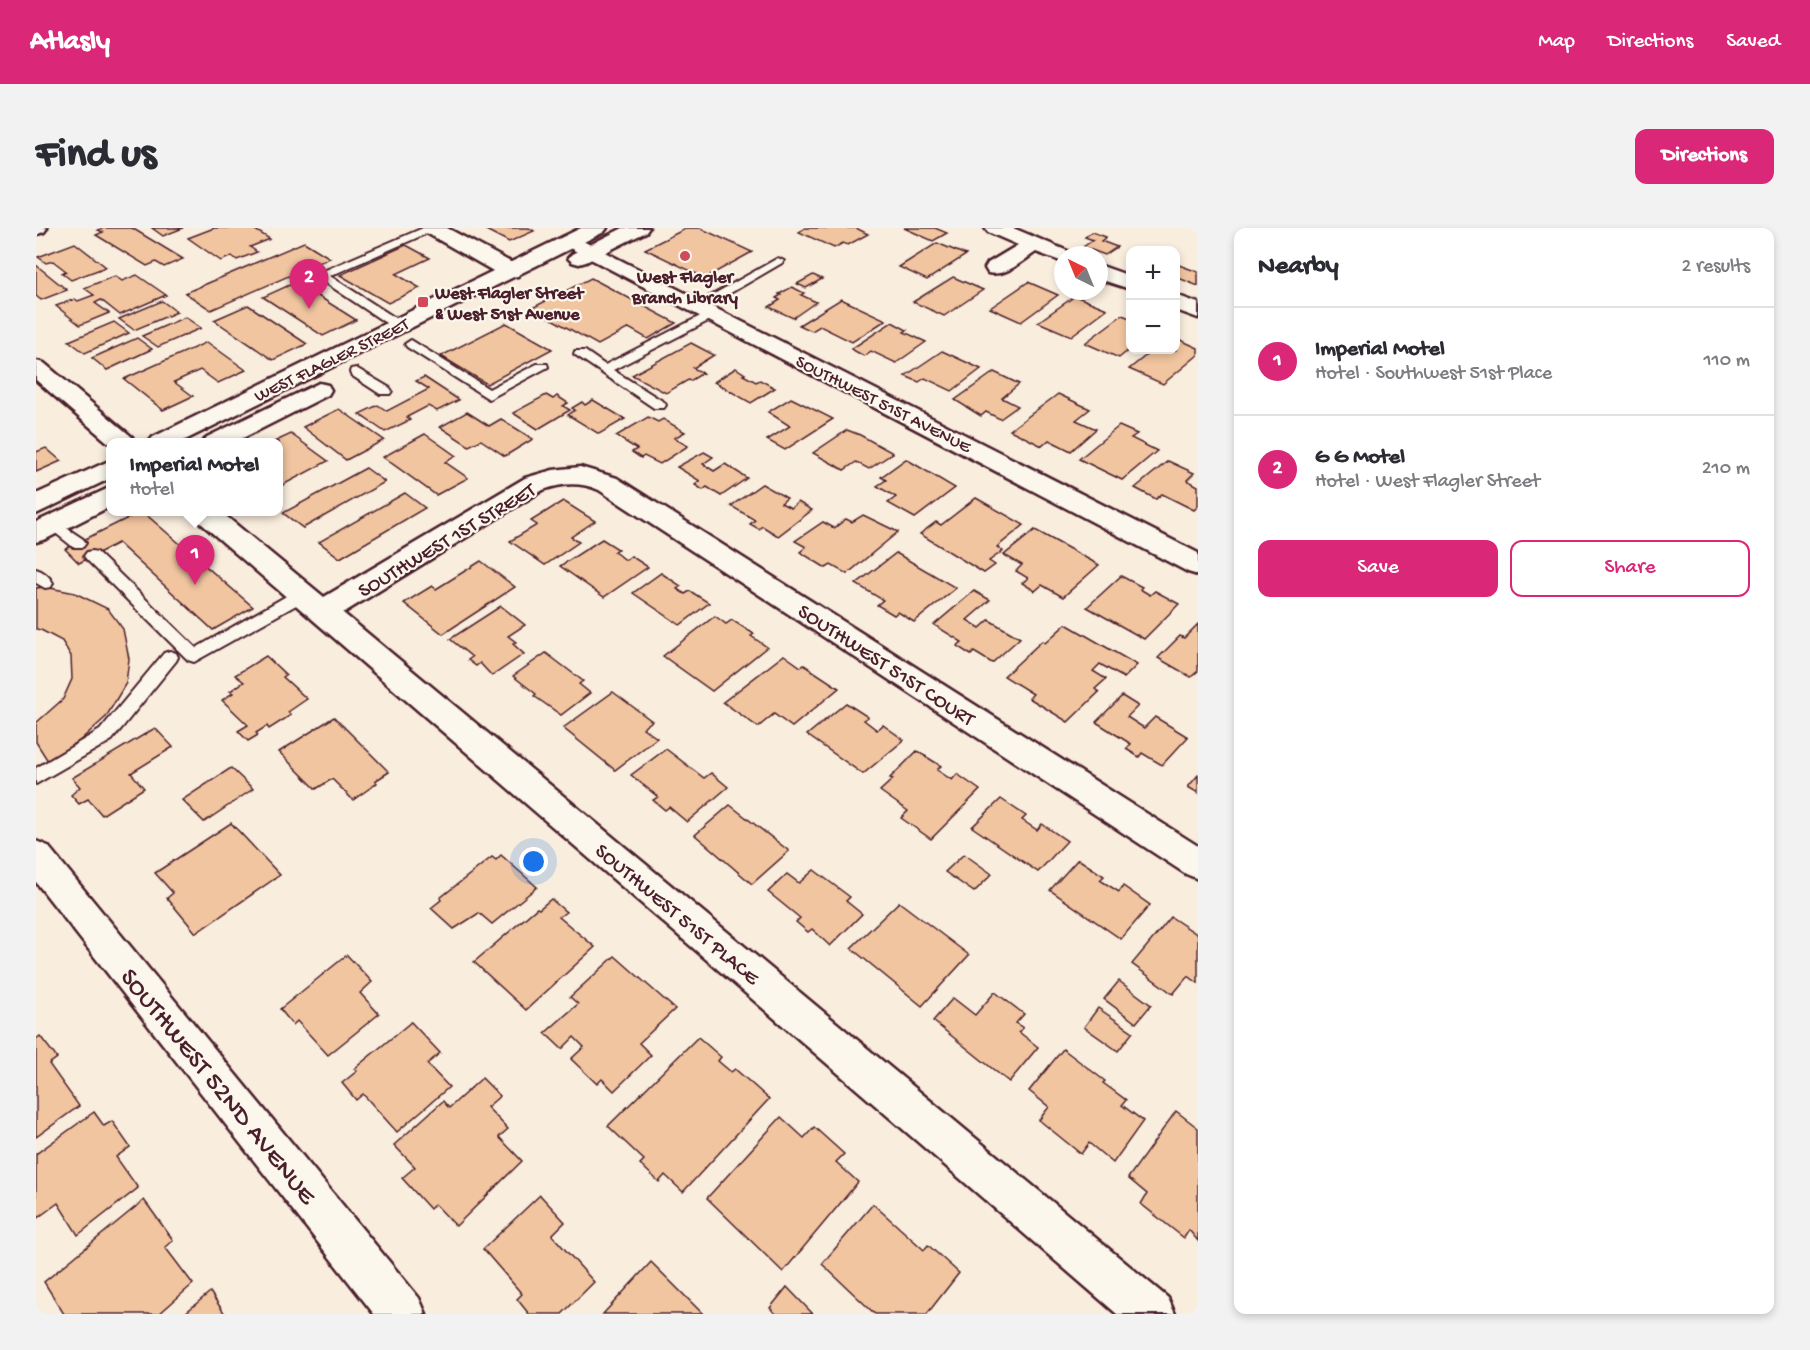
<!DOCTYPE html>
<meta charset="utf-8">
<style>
body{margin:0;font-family:"Gochi Hand",sans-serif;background:#f2f2f3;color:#2b2b33}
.controls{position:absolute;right:18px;top:18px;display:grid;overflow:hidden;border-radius:12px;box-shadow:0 3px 9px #0003}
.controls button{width:54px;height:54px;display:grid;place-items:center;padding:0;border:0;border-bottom:2px solid #e1e1e2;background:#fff;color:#2b2b33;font:30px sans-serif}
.compass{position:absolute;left:1018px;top:18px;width:54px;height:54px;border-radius:50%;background:#fff;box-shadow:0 3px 9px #0003;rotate:317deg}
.you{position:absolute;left:498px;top:634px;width:21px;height:21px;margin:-15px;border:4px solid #fff;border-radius:50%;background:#1a73e8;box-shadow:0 0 0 9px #1a73e833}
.badge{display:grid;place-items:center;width:39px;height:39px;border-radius:50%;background:#db2777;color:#fff;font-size:20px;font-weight:700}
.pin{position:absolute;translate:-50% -50px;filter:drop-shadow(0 2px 3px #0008)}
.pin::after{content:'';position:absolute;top:32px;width:21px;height:18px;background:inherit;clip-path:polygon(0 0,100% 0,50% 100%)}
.popup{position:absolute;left:70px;top:210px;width:177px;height:78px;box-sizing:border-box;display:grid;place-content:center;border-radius:12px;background:#fff;filter:drop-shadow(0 2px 4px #0005);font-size:20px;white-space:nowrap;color:#7c7c81}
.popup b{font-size:22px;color:#2b2b33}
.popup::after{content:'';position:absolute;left:50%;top:100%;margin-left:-12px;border:12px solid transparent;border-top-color:#fff}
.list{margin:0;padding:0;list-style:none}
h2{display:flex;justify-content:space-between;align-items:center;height:78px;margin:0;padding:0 24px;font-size:26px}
h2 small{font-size:20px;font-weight:400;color:#7c7c81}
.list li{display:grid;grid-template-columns:39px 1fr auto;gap:18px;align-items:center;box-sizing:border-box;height:108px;padding:0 24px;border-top:2px solid #e1e1e2}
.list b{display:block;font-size:22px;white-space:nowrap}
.list p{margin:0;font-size:20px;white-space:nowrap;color:#7c7c81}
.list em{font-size:20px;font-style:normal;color:#7c7c81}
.actions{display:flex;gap:12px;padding:18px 24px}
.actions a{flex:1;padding:14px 0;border:2px solid #db2777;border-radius:12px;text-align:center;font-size:21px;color:#db2777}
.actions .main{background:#db2777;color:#fff}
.map{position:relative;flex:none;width:1162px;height:1086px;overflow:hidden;border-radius:12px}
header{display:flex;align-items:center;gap:36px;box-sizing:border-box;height:84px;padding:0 30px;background:#db2777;color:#fff}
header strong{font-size:28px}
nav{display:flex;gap:33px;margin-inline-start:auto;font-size:21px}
.intro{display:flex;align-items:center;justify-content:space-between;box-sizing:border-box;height:144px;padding:0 36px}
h1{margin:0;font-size:42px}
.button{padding:15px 27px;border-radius:12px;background:#db2777;color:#fff;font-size:21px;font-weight:700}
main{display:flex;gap:36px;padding:0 36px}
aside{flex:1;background:#fff;border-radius:12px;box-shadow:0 3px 9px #0003}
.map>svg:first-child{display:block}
</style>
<header>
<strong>Atlasly</strong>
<nav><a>Map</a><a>Directions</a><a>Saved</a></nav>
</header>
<div class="intro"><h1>Find us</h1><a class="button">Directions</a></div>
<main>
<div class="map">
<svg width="1162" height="1086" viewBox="0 0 1162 1086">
<rect width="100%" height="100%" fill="#f9eddd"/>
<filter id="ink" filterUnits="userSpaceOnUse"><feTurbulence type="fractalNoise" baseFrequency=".0167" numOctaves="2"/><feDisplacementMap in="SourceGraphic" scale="12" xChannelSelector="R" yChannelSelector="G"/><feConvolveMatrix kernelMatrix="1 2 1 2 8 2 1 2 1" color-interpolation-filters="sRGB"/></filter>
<g filter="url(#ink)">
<!-- building -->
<g fill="#f1c5a0" stroke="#4a1f2b" stroke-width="1.5">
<path d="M67,0H96L147,31L128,39L120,34L111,38L60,7L67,4L62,2Z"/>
<path d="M116,0H147L127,8Z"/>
<path d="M178,0H216L234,11L214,19L221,24L201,32L196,28L185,33L152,10Z"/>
<path d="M446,0H493L498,3L473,14Z"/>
<path d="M651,0H664L716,24L669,50L609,21Z"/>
<path d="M769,0H820L832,6L812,17L807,15L798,20L763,4Z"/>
<path d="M868,0H899L911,5L897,13Z"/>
<path d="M1056,4L1070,9L1065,13L1081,19L1069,27L1047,19L1057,12L1049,9Z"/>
<path d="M268,14L294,30L175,82L149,65Z"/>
<path d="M39,15L70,39L35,52L26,45L30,43L17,33L10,35L2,29Z"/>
<path d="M901,15L930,27L891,52L863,39Z"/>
<path d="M370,17L394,30L360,46L384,60L352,75L304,47Z"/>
<path d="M0,37L31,62L5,72L0,68Z"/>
<path d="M1143,37L1162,44V58L1140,49V39Z"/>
<path d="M101,47L130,67L84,87L65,72L59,75L73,85L44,97L20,78L39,71L42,73L58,67L48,60L79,48L86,53Z"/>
<path d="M777,47L786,51L770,60L761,56Z"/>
<path d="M917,49L947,62L908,88L877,74Z"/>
<path d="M555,50L640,95L612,111L593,100L562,117L496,80Z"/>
<path d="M260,54L320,92L287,108L227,69Z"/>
<path d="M992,54L1022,67L985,94L954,80Z"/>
<path d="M756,59L768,65L765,67L780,74L757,90L733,79L744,72L740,70L745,67L743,66Z"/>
<path d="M1039,68L1071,81L1035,108L1002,94Z"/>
<path d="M805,71L850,92L816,114L784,98L776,103L763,97Z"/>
<path d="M126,73L141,84L98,102L83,91Z"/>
<path d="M212,77L271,116L237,132L178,92Z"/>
<path d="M1086,87L1094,90V121L1083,130L1049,115Z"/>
<path d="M149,89L165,100L122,119L106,108Z"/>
<path d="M78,94L93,105L49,125L33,113Z"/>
<path d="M856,94L871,102L868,104L890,114L860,135L835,123L828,128L815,121Z"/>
<path d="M470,95L516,121L451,156L405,128Z"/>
<path d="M101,110L116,121L71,142L56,130Z"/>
<path d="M1140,110L1162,120V127L1127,156L1093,141L1117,122H1140Z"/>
<path d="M171,114L210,142L182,155L164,142L138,154L157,168L127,182L88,151Z"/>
<path d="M655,115L678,127L657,140L667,145L654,153L652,152L630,165L596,147Z"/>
<path d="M906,123L945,141L916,163L889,150L883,154L869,148Z"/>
<path d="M700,140L709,146L707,147L720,154L724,152L739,160L715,175L678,154Z"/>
<path d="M958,144L983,156L966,170L982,178L964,191L950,184L945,188L919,172Z"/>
<path d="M388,149L423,172L401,183L392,178L371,189L374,192L349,204L323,186L342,177L351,183L393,161L380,153Z"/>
<path d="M1022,166L1054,181L1040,192L1060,201L1035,223L1013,212L1006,218L974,202Z"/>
<path d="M510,167L517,171L521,168L532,175L527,178L534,182L502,201L477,185Z"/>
<path d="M755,170L797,191L749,222L731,212L754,198L732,184Z"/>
<path d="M557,172L589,191L563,206L532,187L539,182L536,180L546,174L549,177Z"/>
<path d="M303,181L348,212L310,232L267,199Z"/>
<path d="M431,184L453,198L465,191L497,211L469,228L445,212L433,218L404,199Z"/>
<path d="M612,189L622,194L627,191L649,204L638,210L652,218L624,236L608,228L605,230L596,224L601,221L580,208Z"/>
<path d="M1083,198L1101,206L1095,210L1121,223L1086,252L1043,231Z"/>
<path d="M811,202L824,207L857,225L833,241L820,234L808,242L777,225Z"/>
<path d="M255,206L292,233L243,259V214H238Z"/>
<path d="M389,206L420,228L409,234L432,250L400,267L347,229Z"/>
<path d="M10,220L25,233L0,244V224Z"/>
<path d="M668,224L677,229L667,236L678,243L689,236L711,250L685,268L671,259L667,262L659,257L664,253L641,239Z"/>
<path d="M870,231L919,260L879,290L852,275L860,269L841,258L850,252L845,249Z"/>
<path d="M1132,233L1158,245L1151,252L1162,258V278L1158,282L1126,266L1120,271L1099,260Z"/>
<path d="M330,240L349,254L267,300L247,285Z"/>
<path d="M726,256L751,270L745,275L755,280L762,274L776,282L742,308L726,298L723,301L714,296L719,292L695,278Z"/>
<path d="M369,265L389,280L304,330L283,314Z"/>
<path d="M940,270L988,297L961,319L967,323L953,333L959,337L948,345L884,306L900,294L905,297Z"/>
<path d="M527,273L559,293L535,309L543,314L509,337L474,313L501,297L495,293Z"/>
<path d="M104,284H107L217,379L177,402L82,315L43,335L29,321Z"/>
<path d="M827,287L862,304L811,346L795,337L790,340L764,324L770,319L759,313L787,294L798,300L810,291L816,294Z"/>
<path d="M999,302L1063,337L1027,369L1006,357L999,363L986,355L992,350L980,343L986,337L968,327Z"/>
<path d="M566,311L582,321L578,324L590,332L595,328L612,339L568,369L524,338Z"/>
<path d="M860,325L920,360L878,394L862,384L858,387L841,377L847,372L820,356Z"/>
<path d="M445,333L479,359L407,406L368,375L396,358L400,361Z"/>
<path d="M625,345L645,358L641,361L649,366L654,363L673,375L644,397L597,365Z"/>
<path d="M1085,348L1106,359L1104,361L1114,367L1119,363L1143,376L1108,411L1051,379Z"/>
<path d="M9,359L39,365L72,381L87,401L93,431L90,455L70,489L40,516L12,533L0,514V495L27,471L36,451L35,428L26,413L5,402L0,401V360Z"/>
<path d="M938,363L954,372L931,392L944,400L953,392L984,410L956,435L938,424L935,427L921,418L926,414L898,397Z"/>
<path d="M465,378L489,397L472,408L480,414L477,416L488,426L456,448L444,435L440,438L432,432L436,429L414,411Z"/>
<path d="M679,388L690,396L696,392L718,406L715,408L731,419L676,463L627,428Z"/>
<path d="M1030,396L1101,437L1088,450L1064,436L1057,443L1070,451L1059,461L1063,464L1032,494L993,470L997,466L968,448L1006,413L1009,415Z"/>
<path d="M1162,396V443L1155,449L1122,430L1144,408L1148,410Z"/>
<path d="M510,425L547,453L543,456L554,465L525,487L498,468L500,466L477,448Z"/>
<path d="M748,427L765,439L768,437L803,460L756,499L738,486L722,499L687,474Z"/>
<path d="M230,428L250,447L247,449L271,471L252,484L255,487L233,501L231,498L220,505L222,507L212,513L202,503L212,497L186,472L197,465L194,463L208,454L199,447Z"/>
<path d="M577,464L616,493L607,500L621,510L579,542L527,500Z"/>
<path d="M1086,468L1102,478L1091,489L1108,500L1119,489L1152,509L1126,537L1106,525L1103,529L1090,521L1095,516L1060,494Z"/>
<path d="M810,475L832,489L828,492L841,502L847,497L868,512L827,546L771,507Z"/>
<path d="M298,489L353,544L339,553L341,555L317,572L296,551L280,561L243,524Z"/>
<path d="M119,500L137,519L95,545L108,560L66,587L52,571L43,576L35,567L44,559L36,550Z"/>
<path d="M630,521L668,550L675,545L692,559L651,594L633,579L629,582L617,572L622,569L595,547Z"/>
<path d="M881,523L905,538L901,542L916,552L921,546L944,562L895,611L865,590L872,583L844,563L857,551L854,550Z"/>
<path d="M195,540L217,561L168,594L146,572Z"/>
<path d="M1162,547V565L1152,559Z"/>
<path d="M965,571L990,588L986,592L1001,602L1006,596L1031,613L1002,644L936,599Z"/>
<path d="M694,577L753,623L716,656L659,607Z"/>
<path d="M195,595L244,647L160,705L131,670L137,665L119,645Z"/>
<path d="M928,626L956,646L938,664L909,644Z"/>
<path d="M465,627L501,659L456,696L443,685L418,701L395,680L405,672L404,670L456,629L460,632Z"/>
<path d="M1042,631L1068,648L1064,652L1083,664L1087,658L1114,677L1085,711L1014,662Z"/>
<path d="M778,642L814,669L810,673L826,686L794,718L776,701L772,704L760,694L764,690L732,664L751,646L763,655Z"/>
<path d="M515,671L530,684L523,689L559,719L490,782L438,734L501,680L503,681Z"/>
<path d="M863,674L933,727L886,778L815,720Z"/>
<path d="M1135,689L1162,707V755L1152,748L1137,766L1096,736Z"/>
<path d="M311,727L336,754L324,765L343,786L292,827L261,793L257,797L244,781Z"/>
<path d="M579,728L639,781L603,815L615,827L578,863L566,851L561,856L535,831L548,819L538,809L526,821L509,805L542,776L534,769Z"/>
<path d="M1083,753L1115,777L1100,795L1068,771Z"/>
<path d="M959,764L988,786L980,795L987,800L983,804L1002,819L973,854L897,793L917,770L939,787Z"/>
<path d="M1062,780L1097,804L1082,823L1048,799Z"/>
<path d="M375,794L404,825L391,836L413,859L361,904L327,866L320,872L306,855L321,843L318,841Z"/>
<path d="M4,808L21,830L13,836L43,878L0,909V811Z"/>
<path d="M662,809L685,829L682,833L695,844L699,841L733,871L647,964L629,947L623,954L604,936L608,932L572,898Z"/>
<path d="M1027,821L1069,853L1067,855L1090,872L1086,877L1107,893L1077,935L1053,915L1045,926L1003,892L1013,879L993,863Z"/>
<path d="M446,850L464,868L451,879L472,901L463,909L486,933L420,998L399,976L394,981L366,950L379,939L358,917L407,873L413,880Z"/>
<path d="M1140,883L1162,900V1013L1153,1002L1148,1010L1105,976L1111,966L1092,950Z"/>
<path d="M58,884L68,898L76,893L94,919L80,929L102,960L42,1007L22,975L0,991V926Z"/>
<path d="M745,889L768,910L778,899L808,926L800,934L822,954L747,1044L671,970Z"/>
<path d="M504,967L529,994L516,1007L558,1054L526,1086H493L481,1071L486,1066L447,1021Z"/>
<path d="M108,972L137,1012L129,1019L157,1056L123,1086H28L8,1054Z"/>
<path d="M837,976L888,1022L892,1017L923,1045L891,1086H839L786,1036Z"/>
<path d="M615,1034L667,1086H567Z"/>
<path d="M751,1059L777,1086H740L734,1080Z"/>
<path d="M174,1064L189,1086H148Z"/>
</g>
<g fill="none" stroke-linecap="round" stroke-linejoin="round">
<defs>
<g id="service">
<path d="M387,0H403L294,48L367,95L369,98L367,101H359L281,49L285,44Z"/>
<path d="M742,30L748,33L746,35L665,82L661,83L655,79Z"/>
<path d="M676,82L680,83V89L577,142L628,174L630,177L628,180H618L538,126L539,123H549L569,137Z"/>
<path d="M375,112L453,161L501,136H511L512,139L453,171L371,119L369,116Z"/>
<path d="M320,140L354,160L356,163L354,166H344L315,147L314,144L315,141Z"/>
<path d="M17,291L47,311L50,315L47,319H37L12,299L10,296L12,293Z"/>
<path d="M56,323L61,324L160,420L259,363H271L273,367L271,371L158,434L152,432L51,332L48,328L51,324Z"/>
<path d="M0,341C7,343 13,348 17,355L15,359L9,360L0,355Z"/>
<path d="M134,423L140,425L142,429L140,433L76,512L0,556V540L64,502L128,425Z"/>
</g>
<g id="minor">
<path d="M0,0H11L8,4L1,6Z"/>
<path d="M386,0H411L482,38L485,43L482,48L474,49L466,48L389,4Z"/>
<path d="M949,0H977L1034,24L1037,27H1027V34L1000,24C986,33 970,49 952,45L949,40L952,35L982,17L952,4Z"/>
<path d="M535,7L1162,325V347L1152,344L528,17L525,13L528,9Z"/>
<path d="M1063,37L1094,48V61L1063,51Z"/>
<path d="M1140,67L1162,75V90L1140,82Z"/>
<path d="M0,133L8,135L96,209L99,214H75V217L0,152Z"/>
<path d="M544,239L581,250L1162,618V651L1150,646L563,262C544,254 527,255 507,262L307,385L1132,1070L1139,1086H1081L276,391L159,290L155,284H185L288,369L489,250L517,242Z"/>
<path d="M0,613L12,618L383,1070L390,1086H338L0,654Z"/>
</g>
<g id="secondary">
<path d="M545,0H571L568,4L145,214H113L117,209Z"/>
<path d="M587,0H613L610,4L550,34L543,36L536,34L532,30L536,26Z"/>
<path d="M283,155L292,157L295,162L292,167L199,214H167L171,209Z"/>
<path d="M75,232V250L0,286V266Z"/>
<path d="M75,259V278L10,311L0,314V294Z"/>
</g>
</defs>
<!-- service casing -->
<use href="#service" stroke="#4a1f2b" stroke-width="4"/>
<!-- minor casing -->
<use href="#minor" stroke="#4a1f2b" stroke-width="5"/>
<!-- secondary casing -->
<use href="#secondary" stroke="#4a1f2b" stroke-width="5"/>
<!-- service -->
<use href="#service" fill="#fbf7ec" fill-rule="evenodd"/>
<!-- minor -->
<use href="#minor" fill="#fbf7ec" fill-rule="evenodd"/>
<!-- secondary -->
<use href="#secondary" fill="#fbf7ec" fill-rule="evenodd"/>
</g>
</g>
<!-- markers -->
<g fill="#d1495b" stroke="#fbf7ec" stroke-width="2">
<circle cx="649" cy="28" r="6"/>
<rect x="381" y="68" width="12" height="12" rx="3"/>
</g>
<g text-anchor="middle" stroke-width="4.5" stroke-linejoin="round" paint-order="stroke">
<!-- far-poi labels -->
<g font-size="18" font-weight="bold" fill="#4a1f2b" stroke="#fbf7ec">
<text x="649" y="54">West Flagler<tspan x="649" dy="21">Branch Library</tspan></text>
<text x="399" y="70" text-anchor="start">West Flagler Street<tspan x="399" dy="21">&amp; West 51st Avenue</tspan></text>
</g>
<!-- far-street labels -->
<g font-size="18" fill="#4a1f2b" stroke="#fbf7ec">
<text transform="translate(295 131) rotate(-26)" y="6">WEST FLAGLER STREET</text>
<text transform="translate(848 175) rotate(27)" y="6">SOUTHWEST 51ST AVENUE</text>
</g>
<!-- street labels -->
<g font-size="21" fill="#4a1f2b" stroke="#fbf7ec">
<text transform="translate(410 311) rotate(-31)" y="7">SOUTHWEST 1ST STREET</text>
<text transform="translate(851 436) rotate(33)" y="7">SOUTHWEST 51ST COURT</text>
<text transform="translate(642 685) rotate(40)" y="7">SOUTHWEST 51ST PLACE</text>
</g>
<!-- near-street labels -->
<g font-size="26" fill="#4a1f2b" stroke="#fbf7ec">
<text transform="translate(184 857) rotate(51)" y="9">SOUTHWEST 52ND AVENUE</text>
</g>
</g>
</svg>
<div class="controls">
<button>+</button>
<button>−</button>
</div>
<svg class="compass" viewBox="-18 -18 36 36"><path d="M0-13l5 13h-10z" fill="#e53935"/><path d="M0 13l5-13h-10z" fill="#7c7c81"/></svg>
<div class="you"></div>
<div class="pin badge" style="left:159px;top:357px">1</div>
<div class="popup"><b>Imperial Motel</b>Hotel</div>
<div class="pin badge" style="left:273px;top:81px">2</div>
</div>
<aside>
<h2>Nearby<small>2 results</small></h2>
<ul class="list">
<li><span class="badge">1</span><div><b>Imperial Motel</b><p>Hotel · Southwest 51st Place</p></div><em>110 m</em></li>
<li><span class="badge">2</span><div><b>G G Motel</b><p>Hotel · West Flagler Street</p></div><em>210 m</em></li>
</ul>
<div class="actions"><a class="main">Save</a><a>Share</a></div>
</aside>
</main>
